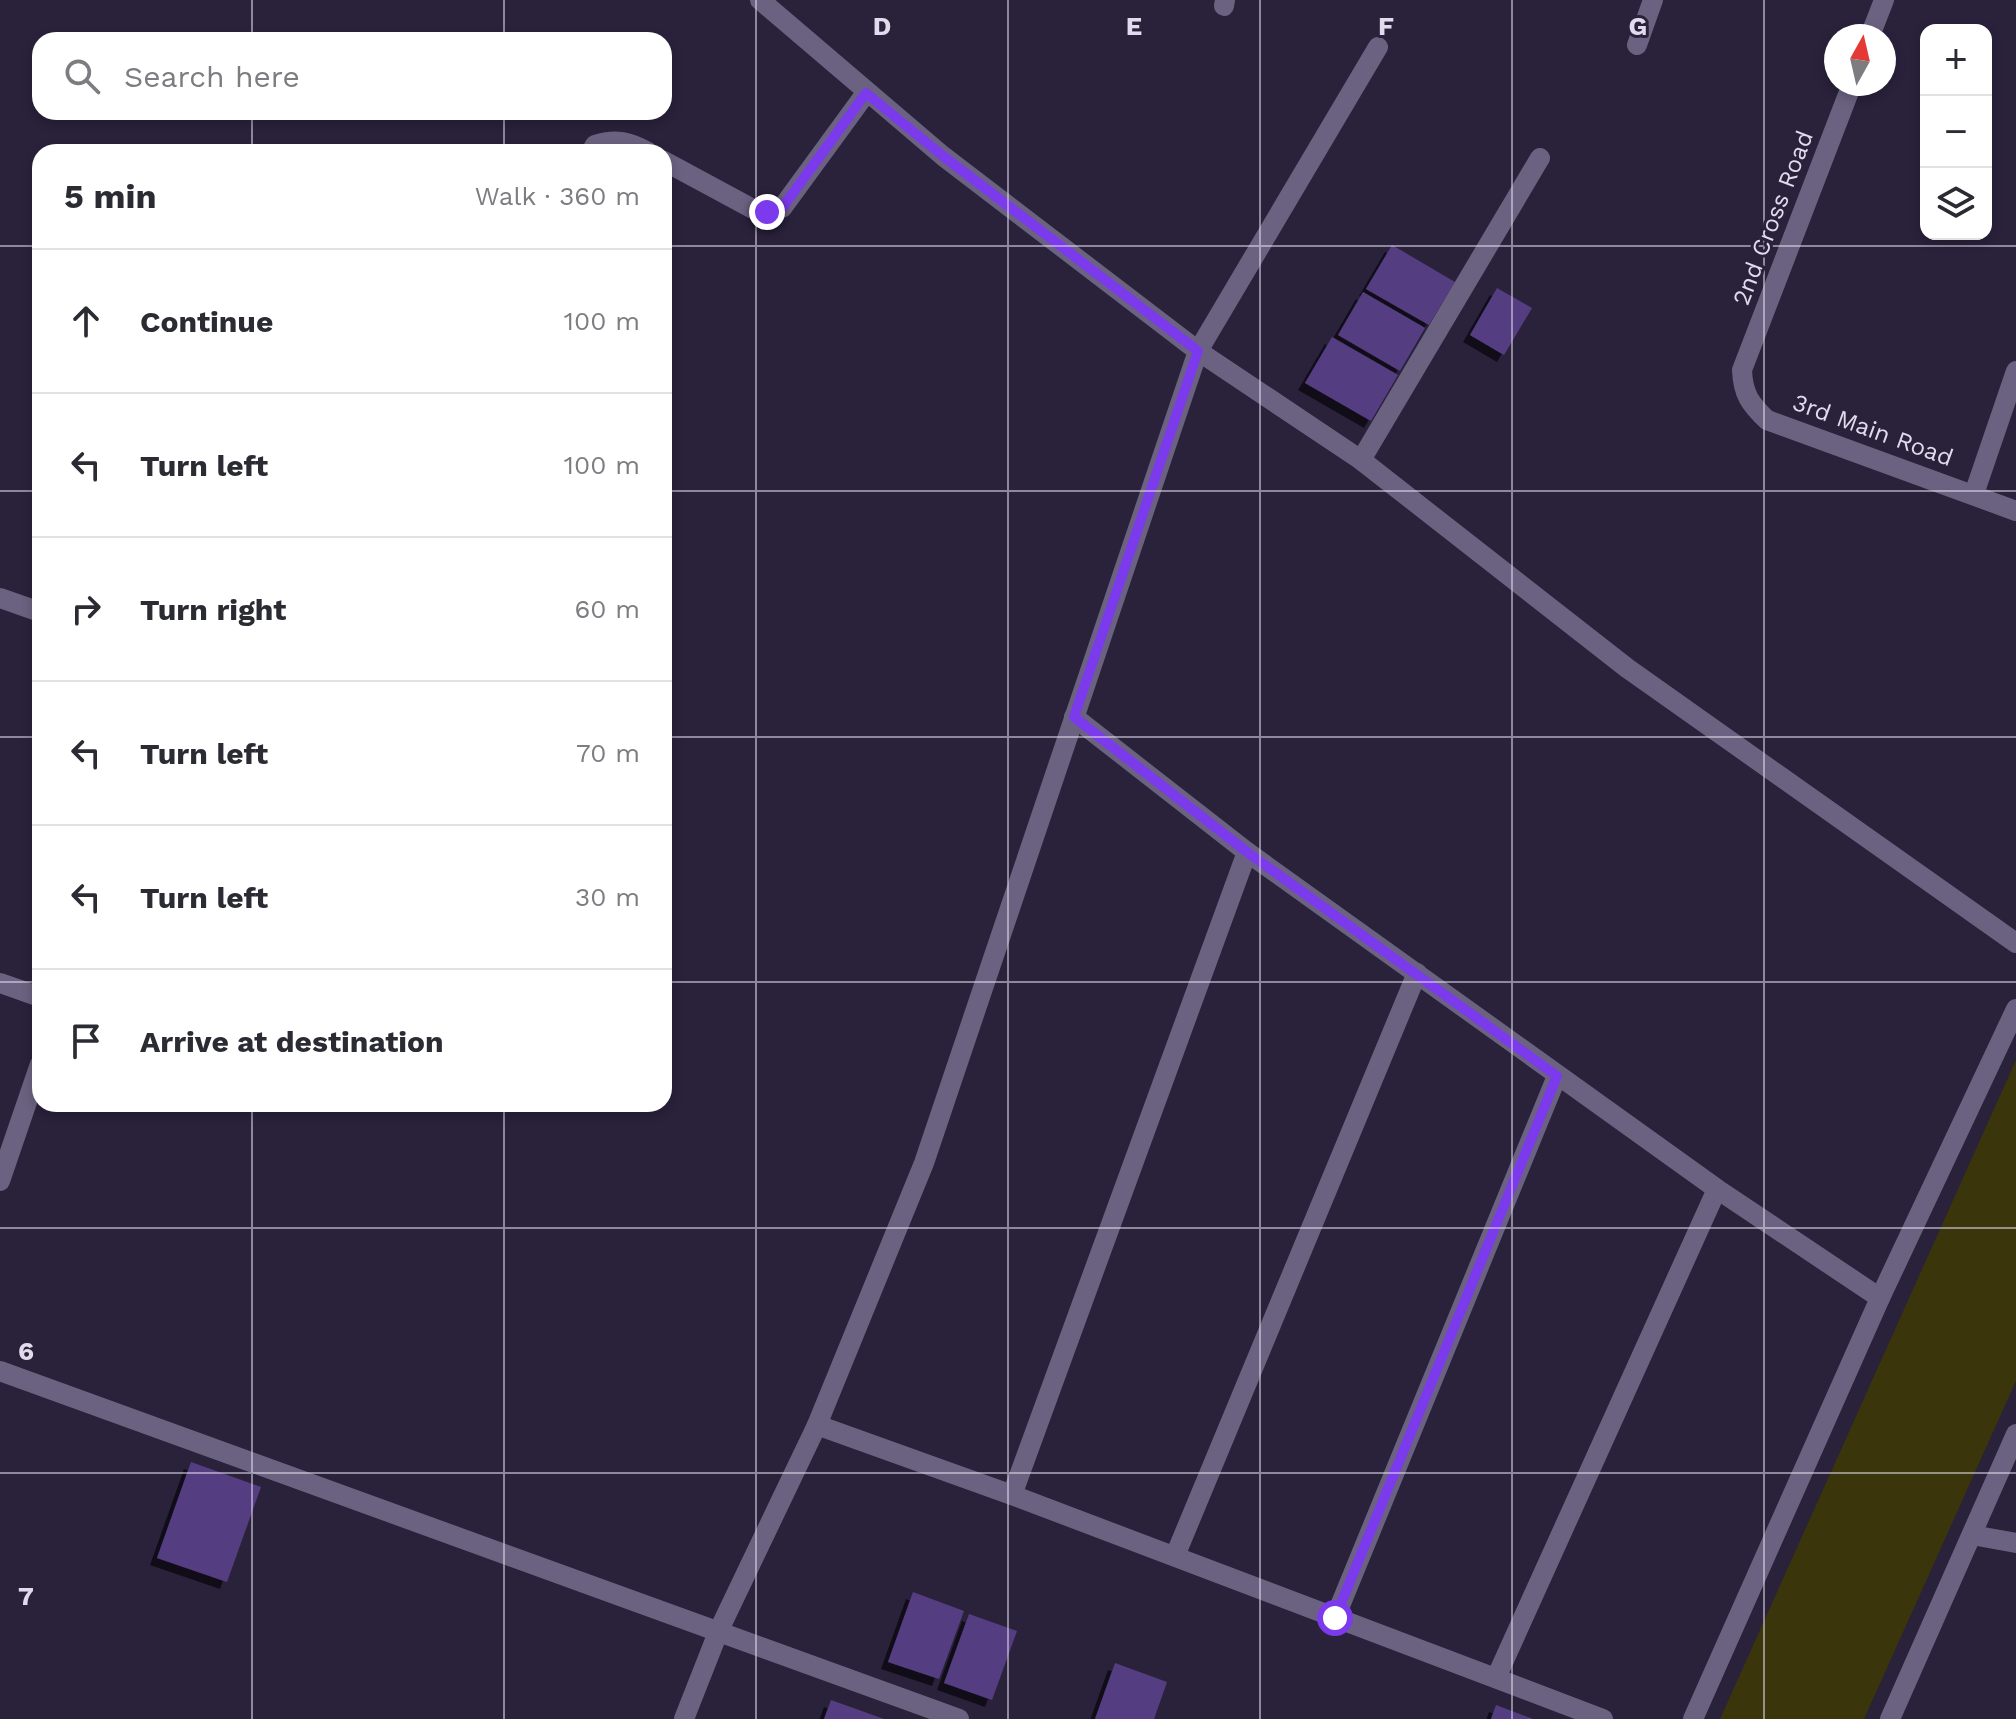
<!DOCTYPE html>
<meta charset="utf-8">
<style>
body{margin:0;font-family:"Work Sans",sans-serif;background:#f7f7f7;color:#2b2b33}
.controls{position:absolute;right:24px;top:24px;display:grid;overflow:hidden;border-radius:16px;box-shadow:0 4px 12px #0003}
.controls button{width:72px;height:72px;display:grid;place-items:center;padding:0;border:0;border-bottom:2px solid #e1e1e2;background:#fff;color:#2b2b33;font:40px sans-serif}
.compass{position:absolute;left:1824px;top:24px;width:72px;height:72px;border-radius:50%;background:#fff;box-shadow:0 4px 12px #0003;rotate:8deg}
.stop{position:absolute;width:24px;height:24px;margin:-18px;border:6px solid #7c3aed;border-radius:50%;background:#fff}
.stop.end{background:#7c3aed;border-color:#fff;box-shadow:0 2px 8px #0008}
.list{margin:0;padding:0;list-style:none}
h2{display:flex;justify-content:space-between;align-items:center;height:104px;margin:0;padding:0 32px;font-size:34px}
h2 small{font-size:26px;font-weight:400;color:#7c7c81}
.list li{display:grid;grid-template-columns:52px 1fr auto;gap:24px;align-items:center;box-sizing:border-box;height:144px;padding:0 32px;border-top:2px solid #e1e1e2}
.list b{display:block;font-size:30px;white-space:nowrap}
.list em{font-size:26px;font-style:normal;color:#7c7c81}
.icon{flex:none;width:44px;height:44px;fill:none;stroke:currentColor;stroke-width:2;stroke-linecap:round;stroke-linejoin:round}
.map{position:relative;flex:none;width:2016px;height:1719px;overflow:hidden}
.search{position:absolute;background:#fff;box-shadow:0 4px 12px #0003;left:32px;top:32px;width:640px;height:88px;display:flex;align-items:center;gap:20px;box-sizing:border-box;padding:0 28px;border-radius:24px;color:#7c7c81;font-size:30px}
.panel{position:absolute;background:#fff;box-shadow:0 4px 12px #0003;left:32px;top:144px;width:640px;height:968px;border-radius:24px}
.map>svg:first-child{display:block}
</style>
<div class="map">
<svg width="2016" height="1719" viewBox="0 0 2016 1719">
<defs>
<filter id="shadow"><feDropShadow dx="-7" dy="7" stdDeviation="0" flood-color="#0009"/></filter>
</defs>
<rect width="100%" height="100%" fill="#2a213b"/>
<!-- green -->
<path fill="#3a350a" d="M2016,1060V1381L1864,1719H1720Z"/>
<!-- building -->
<g fill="#553d81" filter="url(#shadow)">
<path d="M1392,245L1455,282L1429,325L1366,289Z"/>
<path d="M1497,288L1532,308L1504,355L1470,335Z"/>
<path d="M1363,292L1425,328L1400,371L1338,335Z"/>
<path d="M1332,337L1398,375L1371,421L1305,383Z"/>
<path d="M191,1462L261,1487L227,1582L157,1558Z"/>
<path d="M913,1592L964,1611L939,1679L888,1662Z"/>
<path d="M969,1614L1017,1631L992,1700L944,1683Z"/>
<path d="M1115,1663L1167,1682L1154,1719H1095Z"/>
<path d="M831,1700L884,1719H824Z"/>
<path d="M1496,1705L1533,1719H1491Z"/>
</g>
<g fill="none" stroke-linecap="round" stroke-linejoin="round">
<!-- service -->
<g stroke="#6b6281" stroke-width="20">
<path d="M591,152L595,145C616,138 630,142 648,152"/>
<path d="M664,161L753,209L767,212L782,208L866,93"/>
</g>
<!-- minor -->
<g stroke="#6b6281" stroke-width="20">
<path d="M1224,6L1225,0"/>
<path d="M1870,36L1884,0"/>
<path d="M1637,45L1653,0"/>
<path d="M1852,84L1742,370C1743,394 1750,404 1767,420L2016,511"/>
<path d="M1361,460L1540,158"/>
<path d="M1974,494L2016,371"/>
<path d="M0,598L40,612"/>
<path d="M1074,717L1247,852L1717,1189L1880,1298"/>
<path d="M0,983L40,997"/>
<path d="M0,1181L40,1064"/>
<path d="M0,1371L959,1719"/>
<path d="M817,1425L1012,1495L1603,1719"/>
<path d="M1012,1495L1247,852"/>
<path d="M1972,1535L2016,1543"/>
<path d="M1175,1556L1417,973"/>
<path d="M1335,1618L1557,1076"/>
<path d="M1496,1678L1717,1189"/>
<path d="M684,1719L719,1630L817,1425L924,1163L1198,351L1378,47"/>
</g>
<!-- tertiary -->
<g stroke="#6b6281" stroke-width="20">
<path d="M760,0L943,156L1198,351L1361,460L1627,668L2016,943"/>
<path d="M1693,1719L1880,1298L2016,1009"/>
<path d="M1890,1719L2016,1434"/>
</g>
</g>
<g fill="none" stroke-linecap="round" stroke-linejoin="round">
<!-- route -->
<path stroke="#7c3aed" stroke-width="10" d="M767,212L782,208L866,93L943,156L1198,351L1074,717L1247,852L1557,1076L1335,1618"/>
</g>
<!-- grid -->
<path fill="none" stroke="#e1dced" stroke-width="2" stroke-opacity="0.55" d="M252,0V40M504,0V40M756,0V1719M1008,0V1719M1260,0V1719M1512,0V1719M1764,0V1719M252,112V152M504,112V152M0,246H40M664,246H2016M0,491H40M664,491H2016M0,737H40M664,737H2016M0,982H40M664,982H2016M252,1104V1719M504,1104V1719M0,1228H2016M0,1473H2016"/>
<g text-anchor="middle" stroke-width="6" stroke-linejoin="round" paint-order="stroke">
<!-- street labels -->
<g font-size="24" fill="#e1dced" stroke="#2a213b">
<text transform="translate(1773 218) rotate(-69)" y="8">2nd Cross Road</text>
<text transform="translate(1873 430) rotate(20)" y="8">3rd Main Road</text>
</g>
</g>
<g font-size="26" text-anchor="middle" font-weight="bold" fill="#e1dced" stroke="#2a213b" stroke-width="6" stroke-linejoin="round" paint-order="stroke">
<text x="882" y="35">D</text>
<text x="1134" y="35">E</text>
<text x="1386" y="35">F</text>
<text x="1638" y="35">G</text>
<text x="26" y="1360">6</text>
<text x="26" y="1605">7</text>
</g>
</svg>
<div class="controls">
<button>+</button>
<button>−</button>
<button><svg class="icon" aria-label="layers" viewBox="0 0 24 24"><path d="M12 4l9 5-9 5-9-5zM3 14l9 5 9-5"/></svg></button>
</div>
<svg class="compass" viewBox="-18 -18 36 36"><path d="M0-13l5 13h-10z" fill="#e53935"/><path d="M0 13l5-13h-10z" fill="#7c7c81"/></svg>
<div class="stop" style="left:1335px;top:1618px"></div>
<div class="stop end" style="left:767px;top:212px"></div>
<div class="search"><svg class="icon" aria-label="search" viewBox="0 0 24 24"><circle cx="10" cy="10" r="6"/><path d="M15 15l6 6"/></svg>Search here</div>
<section class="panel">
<h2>5 min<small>Walk · 360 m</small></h2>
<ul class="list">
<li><svg class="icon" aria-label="ahead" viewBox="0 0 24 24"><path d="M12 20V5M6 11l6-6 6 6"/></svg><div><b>Continue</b></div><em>100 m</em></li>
<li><svg class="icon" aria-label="left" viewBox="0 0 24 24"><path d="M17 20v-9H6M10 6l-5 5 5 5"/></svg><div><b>Turn left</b></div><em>100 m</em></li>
<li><svg class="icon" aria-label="right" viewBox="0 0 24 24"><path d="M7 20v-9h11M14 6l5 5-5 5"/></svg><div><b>Turn right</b></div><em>60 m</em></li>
<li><svg class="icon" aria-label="left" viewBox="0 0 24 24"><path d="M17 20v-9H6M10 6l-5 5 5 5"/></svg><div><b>Turn left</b></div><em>70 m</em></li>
<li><svg class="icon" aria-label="left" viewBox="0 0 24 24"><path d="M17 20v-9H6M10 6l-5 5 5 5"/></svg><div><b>Turn left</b></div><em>30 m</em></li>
<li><svg class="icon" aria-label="arrive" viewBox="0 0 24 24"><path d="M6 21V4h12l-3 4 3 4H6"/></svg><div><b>Arrive at destination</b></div></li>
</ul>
</section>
</div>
